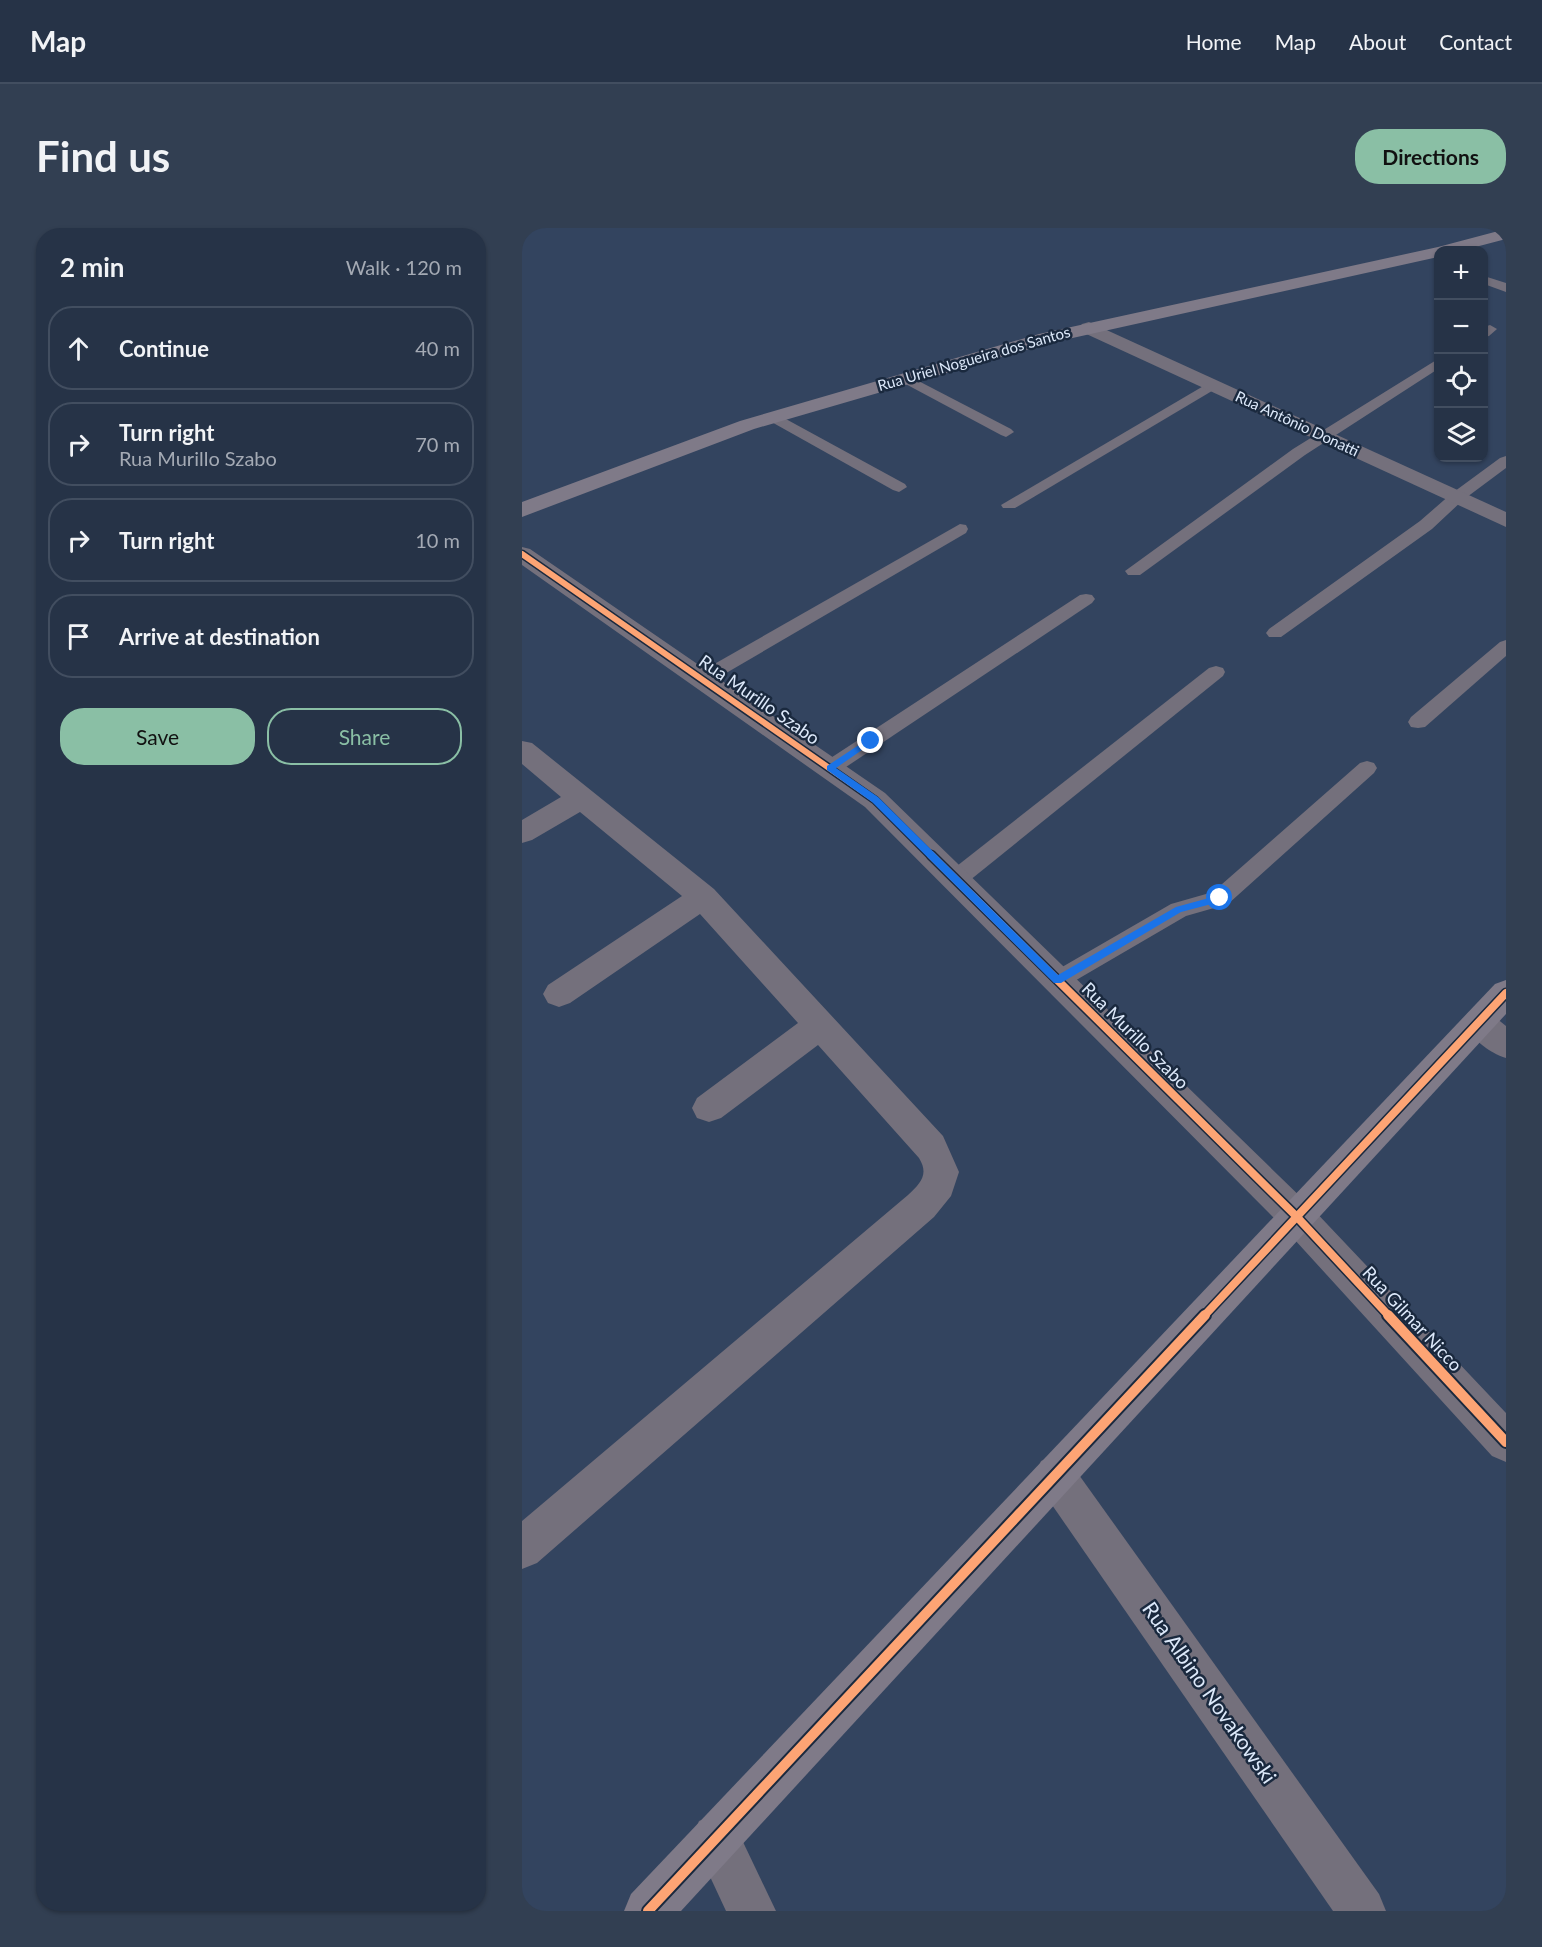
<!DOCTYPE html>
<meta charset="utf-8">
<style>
body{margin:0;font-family:Lato,sans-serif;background:#323f52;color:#f1f3f6}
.controls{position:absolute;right:18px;top:18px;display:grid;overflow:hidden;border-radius:12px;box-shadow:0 2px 4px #0004}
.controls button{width:54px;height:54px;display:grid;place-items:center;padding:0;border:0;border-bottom:2px solid #424e60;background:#263347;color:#f1f3f6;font:30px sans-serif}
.stop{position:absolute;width:18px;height:18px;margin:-14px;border:4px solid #1a73e8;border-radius:50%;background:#fff}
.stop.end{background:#1a73e8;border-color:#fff;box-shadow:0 2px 6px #0008}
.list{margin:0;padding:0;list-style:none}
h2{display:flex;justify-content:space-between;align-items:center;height:78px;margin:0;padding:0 24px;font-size:26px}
h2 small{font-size:20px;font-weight:400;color:#a4aab4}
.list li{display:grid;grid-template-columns:39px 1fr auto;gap:18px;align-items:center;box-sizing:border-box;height:84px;margin:0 12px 12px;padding:0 12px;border:2px solid #424e60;border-radius:24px}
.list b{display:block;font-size:22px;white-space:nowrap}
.list p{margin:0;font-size:20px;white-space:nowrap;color:#a4aab4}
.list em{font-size:20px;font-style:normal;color:#a4aab4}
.actions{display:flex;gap:12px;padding:18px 24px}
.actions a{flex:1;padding:14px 0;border:2px solid #8abfa5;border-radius:24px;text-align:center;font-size:21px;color:#8abfa5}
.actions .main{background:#8abfa5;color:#111}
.icon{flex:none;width:33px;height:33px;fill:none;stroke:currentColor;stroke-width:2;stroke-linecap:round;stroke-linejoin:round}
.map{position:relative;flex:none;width:984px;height:1683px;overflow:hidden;border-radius:24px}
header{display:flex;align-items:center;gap:36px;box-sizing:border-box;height:84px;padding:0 30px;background:#263347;border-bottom:2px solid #424e60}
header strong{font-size:28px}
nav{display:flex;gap:33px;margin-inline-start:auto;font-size:21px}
.intro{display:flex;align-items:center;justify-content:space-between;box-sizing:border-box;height:144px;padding:0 36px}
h1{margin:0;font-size:42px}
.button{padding:15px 27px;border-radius:24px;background:#8abfa5;color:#111;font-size:21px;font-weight:700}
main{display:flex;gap:36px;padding:0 36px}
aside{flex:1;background:#263347;border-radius:24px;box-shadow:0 2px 4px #0004}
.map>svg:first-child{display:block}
</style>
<header>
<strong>Map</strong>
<nav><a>Home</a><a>Map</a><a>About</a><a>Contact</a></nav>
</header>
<div class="intro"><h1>Find us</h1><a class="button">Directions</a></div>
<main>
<aside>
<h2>2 min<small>Walk · 120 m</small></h2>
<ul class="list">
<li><svg class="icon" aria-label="ahead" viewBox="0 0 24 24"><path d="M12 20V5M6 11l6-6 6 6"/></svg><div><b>Continue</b></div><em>40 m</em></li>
<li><svg class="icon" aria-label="right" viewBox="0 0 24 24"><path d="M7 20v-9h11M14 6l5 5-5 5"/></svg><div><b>Turn right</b><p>Rua Murillo Szabo</p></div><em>70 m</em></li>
<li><svg class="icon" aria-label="right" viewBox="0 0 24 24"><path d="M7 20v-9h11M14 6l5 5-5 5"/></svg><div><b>Turn right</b></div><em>10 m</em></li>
<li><svg class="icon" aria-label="arrive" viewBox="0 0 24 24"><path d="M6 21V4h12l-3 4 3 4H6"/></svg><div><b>Arrive at destination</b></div></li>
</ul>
<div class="actions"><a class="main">Save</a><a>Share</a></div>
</aside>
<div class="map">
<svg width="984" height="1683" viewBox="0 0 984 1683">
<rect width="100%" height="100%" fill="#33445f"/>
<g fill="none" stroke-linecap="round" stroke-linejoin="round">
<!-- lane -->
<g fill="#74707c" fill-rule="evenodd">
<path d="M962,48L984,55V64L962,56Z"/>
<path d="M968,97L975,101L967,108L962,109V99Z"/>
<path d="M916,131V141L783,227L618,347H606L603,343L771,221Z"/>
<path d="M383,146L489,201L492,204L484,209L479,207L378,153L376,150Z"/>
<path d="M690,153L695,154L697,157L695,160L493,280H481L479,277Z"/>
<path d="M251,184L383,256L385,259L377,264L371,262L246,192L243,189L246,186Z"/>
<path d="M984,228V240L941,272L910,301L759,409H747L744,405L747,401L898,293L929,266L978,230Z"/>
<path d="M438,296L444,297L446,301L444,305L187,455H173L171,451L173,447Z"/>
<path d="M564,366L570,367L573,371L570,375L315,545L308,547L301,545L298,540L301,535L558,367Z"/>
<path d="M984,412V428L903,499L896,500L889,499L886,494L889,489L978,414Z"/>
<path d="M694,438L701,440L703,444L701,448L442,657L434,659L426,657L423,651L426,645L687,440Z"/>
<path d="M845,533L852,535L855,540L852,545L706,676L664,688L544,758L536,761L528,758L525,752L528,746L649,676L691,664L838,535Z"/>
</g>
<!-- street -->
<g fill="#74707c" fill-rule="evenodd">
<path d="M567,94L984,284V299L560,104L557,100L560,96Z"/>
<path d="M0,319L8,321L363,565L788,978L984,1185V1234L970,1228L762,1000L343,579L0,337Z"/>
<path d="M0,513L10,515L192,661L421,908L437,944L429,968L412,989L15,1335L0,1341V1293L386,967C399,955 407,946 397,930L296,817L199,890L187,894L175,890L170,880L175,870L276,795L178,686L48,775L37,779L26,775L21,766L26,757L160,668L58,584L10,612L0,615V592L39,569L0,536Z"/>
<path d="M957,781L968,785L984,798V830C967,825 949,810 941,794L946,785Z"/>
<path d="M533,1227L547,1233L857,1666L864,1683H811L519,1261L513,1247L519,1233Z"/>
<path d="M194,1586L211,1593L254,1683H204L170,1610L177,1593Z"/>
</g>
<!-- secondary -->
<g fill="#7f7a88" fill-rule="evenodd">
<path d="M984,1V11L942,22H916V29L528,115L232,201L0,289V274L218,193L517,106L916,19Z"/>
<path d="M984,752V786L159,1683H102L109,1666L973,756Z"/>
</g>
<defs>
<path id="cycleway-far2" d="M0,326L353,572L410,629"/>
<g id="cycleway-far1">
<path d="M409,627L775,989L867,1088"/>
<path d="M682,1088L984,765"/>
</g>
<g id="cycleway">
<path d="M866,1087L984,1214"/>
<path d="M126,1683L683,1087"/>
</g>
</defs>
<!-- cycleway-far2 casing -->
<use href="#cycleway-far2" stroke="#1a293e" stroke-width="9"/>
<!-- cycleway-far1 casing -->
<use href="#cycleway-far1" stroke="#1a293e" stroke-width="11"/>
<!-- cycleway casing -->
<use href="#cycleway" stroke="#1a293e" stroke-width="14"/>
<!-- cycleway-far2 -->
<use href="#cycleway-far2" stroke="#fda474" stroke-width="6"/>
<!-- cycleway-far1 -->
<use href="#cycleway-far1" stroke="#fda474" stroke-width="8"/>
<!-- cycleway -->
<use href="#cycleway" stroke="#fda474" stroke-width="10"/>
</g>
<!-- route -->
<path fill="#1a73e8" d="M346,511L353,513L314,540L356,569L536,747L654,679L698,667L703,670L701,673L659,684L539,755H532L350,574L305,542V538Z"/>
<g text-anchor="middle" stroke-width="5" stroke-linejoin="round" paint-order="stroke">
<!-- far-street labels -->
<g font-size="15" fill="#dde9fa" stroke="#1a293e">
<text transform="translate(452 131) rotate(-16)" y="5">Rua Uriel Nogueira dos Santos</text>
<text transform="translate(775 196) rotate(25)" y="5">Rua Antônio Donatti</text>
</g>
<!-- street labels -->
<g font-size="18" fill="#dde9fa" stroke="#1a293e">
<text transform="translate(237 472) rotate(35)" y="6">Rua Murillo Szabo</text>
<text transform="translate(613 808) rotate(45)" y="6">Rua Murillo Szabo</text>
<text transform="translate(890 1091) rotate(47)" y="6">Rua Gilmar Nicco</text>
</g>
<!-- near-street labels -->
<g font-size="21" fill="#dde9fa" stroke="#1a293e">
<text transform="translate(687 1465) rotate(55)" y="7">Rua Albino Novakowski</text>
</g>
</g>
</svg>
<div class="controls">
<button>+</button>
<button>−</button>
<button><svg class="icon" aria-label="locate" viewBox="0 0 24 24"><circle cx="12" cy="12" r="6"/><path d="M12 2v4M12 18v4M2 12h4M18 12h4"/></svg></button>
<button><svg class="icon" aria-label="layers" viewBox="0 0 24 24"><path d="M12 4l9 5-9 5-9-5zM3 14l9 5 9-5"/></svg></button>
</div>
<div class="stop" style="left:698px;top:670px"></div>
<div class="stop end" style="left:349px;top:513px"></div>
</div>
</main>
